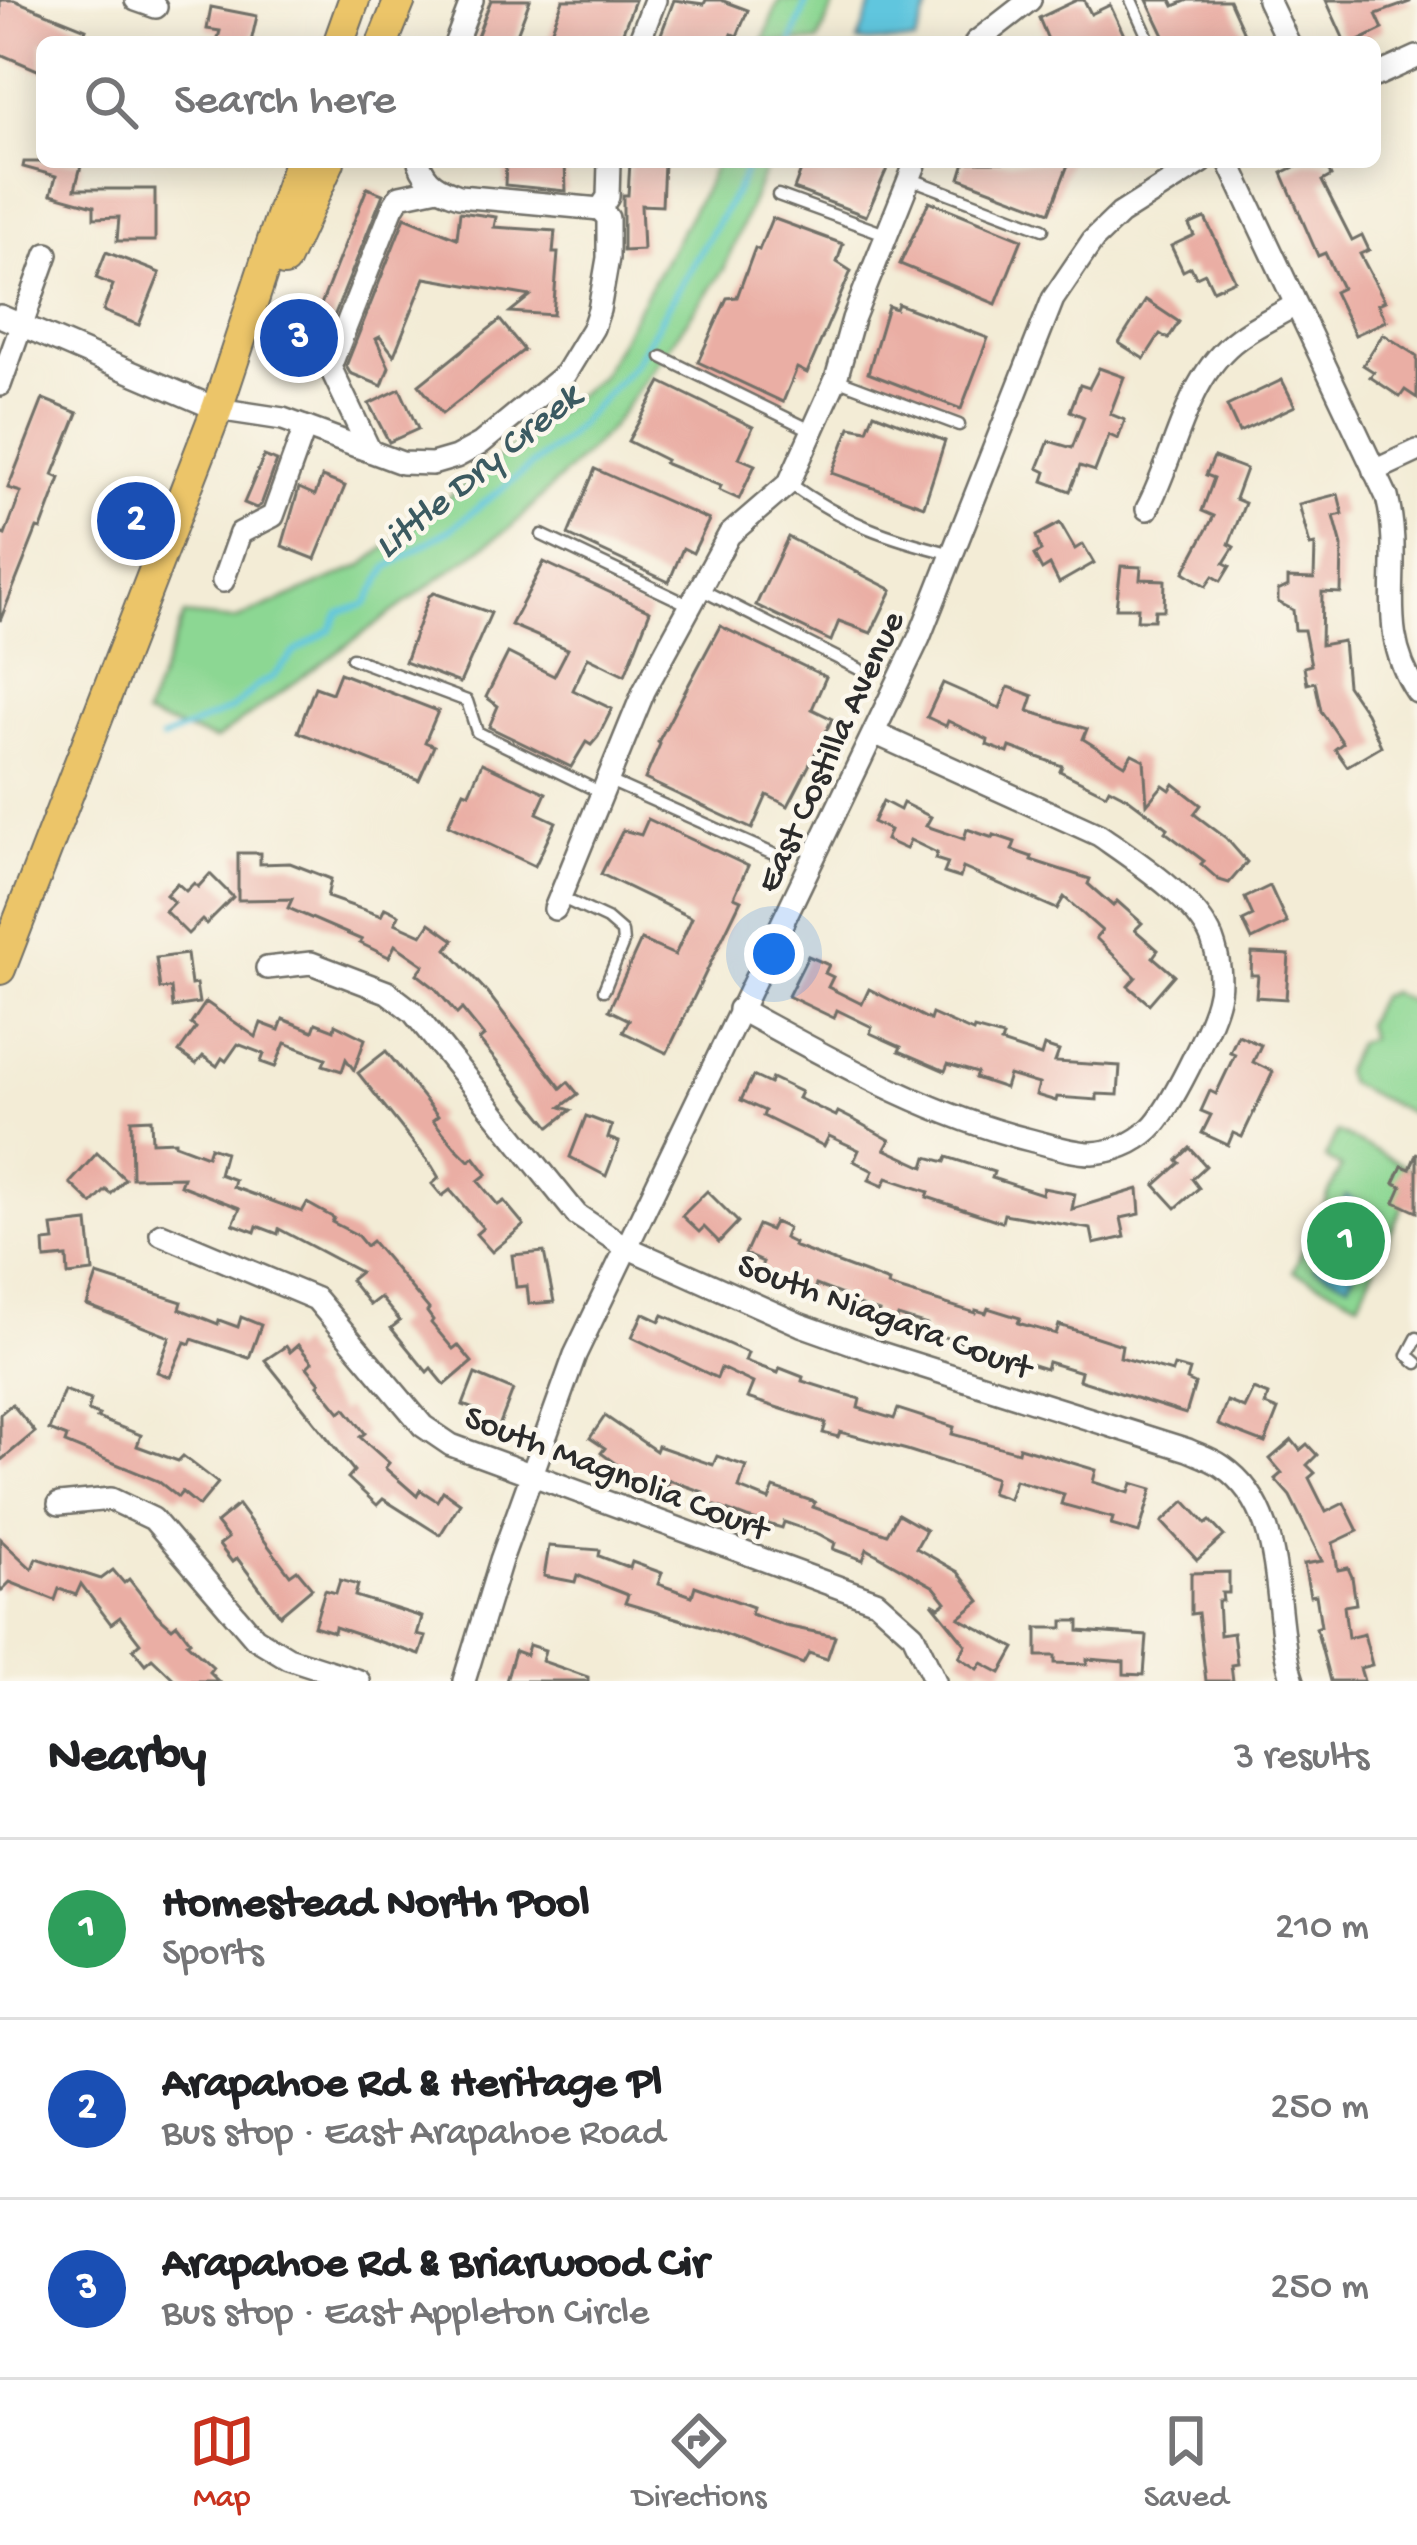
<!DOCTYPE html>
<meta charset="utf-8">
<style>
body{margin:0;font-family:"Gochi Hand",sans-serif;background:#f2f2f2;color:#202124}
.you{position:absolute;left:774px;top:954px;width:42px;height:42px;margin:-30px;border:9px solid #fff;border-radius:50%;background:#1a73e8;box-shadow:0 0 0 18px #1a73e833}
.badge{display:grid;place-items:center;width:78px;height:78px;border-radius:50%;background:#c8321e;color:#fff;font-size:39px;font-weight:700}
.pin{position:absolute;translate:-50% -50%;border:6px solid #fff;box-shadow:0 3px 12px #0006}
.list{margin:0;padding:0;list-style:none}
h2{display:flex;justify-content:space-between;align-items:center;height:156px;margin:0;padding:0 48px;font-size:51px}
h2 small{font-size:39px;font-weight:400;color:#757577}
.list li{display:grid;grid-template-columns:78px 1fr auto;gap:36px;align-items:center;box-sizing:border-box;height:180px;padding:0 48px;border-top:3px solid #e0e0e0}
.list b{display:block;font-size:45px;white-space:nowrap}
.list p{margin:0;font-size:39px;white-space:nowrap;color:#757577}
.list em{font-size:39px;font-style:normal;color:#757577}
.icon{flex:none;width:66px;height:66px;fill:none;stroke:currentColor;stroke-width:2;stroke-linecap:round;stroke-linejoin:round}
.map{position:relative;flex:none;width:1417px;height:1681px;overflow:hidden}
.search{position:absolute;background:#fff;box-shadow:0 6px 30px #0003;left:36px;right:36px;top:36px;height:132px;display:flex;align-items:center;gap:30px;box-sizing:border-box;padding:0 42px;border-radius:18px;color:#757577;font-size:45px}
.sheet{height:696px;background:#fff}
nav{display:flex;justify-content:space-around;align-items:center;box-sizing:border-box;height:168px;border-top:3px solid #e0e0e0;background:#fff;font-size:33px;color:#757577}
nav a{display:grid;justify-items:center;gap:6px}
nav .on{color:#c8321e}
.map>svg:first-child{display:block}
</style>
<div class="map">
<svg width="1417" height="1681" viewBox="0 0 1417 1681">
<rect width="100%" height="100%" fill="#fbf7ec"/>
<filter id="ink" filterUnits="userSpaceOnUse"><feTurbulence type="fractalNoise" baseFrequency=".00833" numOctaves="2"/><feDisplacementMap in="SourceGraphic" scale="24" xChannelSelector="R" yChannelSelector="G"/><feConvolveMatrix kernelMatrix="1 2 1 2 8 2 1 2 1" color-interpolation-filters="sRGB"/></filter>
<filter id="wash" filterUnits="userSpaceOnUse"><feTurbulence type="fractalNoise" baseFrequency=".004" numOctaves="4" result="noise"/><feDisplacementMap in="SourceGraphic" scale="48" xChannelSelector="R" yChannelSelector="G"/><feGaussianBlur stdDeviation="2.7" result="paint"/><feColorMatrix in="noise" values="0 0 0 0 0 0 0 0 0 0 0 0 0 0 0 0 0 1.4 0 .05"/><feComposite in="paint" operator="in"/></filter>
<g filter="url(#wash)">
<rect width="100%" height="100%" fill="#f3ecd6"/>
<!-- green -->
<g fill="#8cd793" stroke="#5c815f" stroke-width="3">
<path d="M779,0H836L818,42H763Z"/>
<path d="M716,162H768L724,269L609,430L512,526L215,740L145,716L184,615L235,620L362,566L600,377L706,186Z"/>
<path d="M1391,992L1417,1004V1116L1348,1083L1344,1071L1357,1043L1370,1038L1365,1025L1379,997Z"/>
<path d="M1337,1132L1411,1169L1403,1206L1359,1301L1293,1271L1341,1167L1325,1158Z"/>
</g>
<!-- water -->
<g fill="#60c6de" stroke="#467884" stroke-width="3">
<path d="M873,0H931L915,42H858Z"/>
<path d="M1346,1196L1382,1213L1349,1283L1314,1267Z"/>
</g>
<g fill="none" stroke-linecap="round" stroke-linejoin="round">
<!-- stream -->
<g stroke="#60c6de" stroke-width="6">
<path d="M792,42L807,0"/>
<path d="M162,739L233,708L258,685L273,677L295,652L330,630L339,613L366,604L388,567L452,528L564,440L635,363L740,184L748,162"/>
</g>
</g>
<g id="blocks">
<!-- building -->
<g fill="#eaaea4">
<path d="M0,0H14L86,29L81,42H42V72L0,54Z"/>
<path d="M491,0H530L514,42H475Z"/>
<path d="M563,0H635L619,42H547Z"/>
<path d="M674,0L704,4L706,0H721L748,10L737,36L732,34L729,42H658Z"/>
<path d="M1077,0H1084L1091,14L1110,5L1125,37L1116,42H1049L1039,18Z"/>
<path d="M1147,0H1171L1174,6L1188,0H1229L1248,42H1167Z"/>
<path d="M1326,0H1410V2L1376,14L1383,29L1356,42H1345Z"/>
<path d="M211,7L257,16L251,42H217L220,31L207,29Z"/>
<path d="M24,162H82L75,189H155V241H117L119,217L94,218V206L51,194L56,176L23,167Z"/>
<path d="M506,162H565L566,191L505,185Z"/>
<path d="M630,162H664L662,206L641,205L643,250L623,251V195H628Z"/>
<path d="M804,162H890L866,216L794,189Z"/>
<path d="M965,162H1069L1050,212L960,178Z"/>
<path d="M1305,162H1325L1331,176L1322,181L1352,240L1362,235L1369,250L1360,254L1385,301L1378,304L1386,321L1355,335L1334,292L1342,288L1325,253L1318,256L1282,173Z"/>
<path d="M367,188L383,194L317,359L302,353Z"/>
<path d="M929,201L1022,239L996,304L900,264Z"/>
<path d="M460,212L496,217L494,227L555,231L553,253H558L553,315L510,312L530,296L425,278L394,355L380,337L376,339L389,367L382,386L350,373L346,366L405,217L457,238Z"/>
<path d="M772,218L843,244L837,262L851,271L807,373L797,368L783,402L698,362L727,298L737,297L755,248L759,250Z"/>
<path d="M1205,218L1235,280L1213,290L1205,273L1196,277L1191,267L1183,271L1171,246L1194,235L1189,225Z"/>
<path d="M106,252L160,273L139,325L103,311L113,285L96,278Z"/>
<path d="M1146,300L1179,322L1168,339L1160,334L1144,359L1119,343Z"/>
<path d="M898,304L988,338L961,409L868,373L888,306L896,309Z"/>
<path d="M500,320L524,350L442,414L419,385Z"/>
<path d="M1383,334L1417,356V398L1405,390L1400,397L1370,377L1374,372L1363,365Z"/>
<path d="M1099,368L1124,377L1110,414L1125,420L1118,439L1109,435L1095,471L1080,466L1070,491L1043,481L1046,472L1038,468L1049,441L1072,448L1084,417L1070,411L1080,385L1089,388Z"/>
<path d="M1282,380L1295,406L1239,432L1227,406Z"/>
<path d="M661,382L753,427L739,458L755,465L739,499L719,490L721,486L664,463L666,460L628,441Z"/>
<path d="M400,389L418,429L389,442L369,404Z"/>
<path d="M43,399L78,413L53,475L60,478L41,529L37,528L0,621V533L5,535L21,492L8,488Z"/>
<path d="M874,413L945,441L924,506L832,473L850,427L867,430Z"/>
<path d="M264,456L277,461L261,505L256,508L244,503Z"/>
<path d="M1214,457L1246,469L1235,499L1245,503L1229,544L1234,547L1224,563L1230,566L1221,581L1213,576L1206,586L1184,572L1214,516L1202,511L1214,478L1206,475Z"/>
<path d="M595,469L709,520L693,553L683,548L669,582L568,535Z"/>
<path d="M322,477L345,486L315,559L282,546L299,488L315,495Z"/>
<path d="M1338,494L1343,514L1334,516L1342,546L1341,593L1322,592L1321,645L1343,641L1347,685L1366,713L1381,746L1347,766L1335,749L1343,743L1321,711L1315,682L1307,684L1304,667L1311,665L1304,630H1295L1293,610L1278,602V591L1288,586V578L1314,579L1315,545L1310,546L1299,504Z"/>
<path d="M1060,523L1075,549L1083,544L1094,563L1059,583L1050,565L1042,570L1034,555L1041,551L1036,536Z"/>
<path d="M788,537L892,590L871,633L839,621L831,641L756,605Z"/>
<path d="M544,562L650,611L625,675L588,657L573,690L612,709L598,737L591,745L586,742L571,767L489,727L498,706L486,697L508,653L554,676L568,649L511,625Z"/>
<path d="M1121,566L1141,567L1140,579L1165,580L1164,610H1155L1154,620H1137L1138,608H1116Z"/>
<path d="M434,593L491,613L460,683L405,662L429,596Z"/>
<path d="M720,626L826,677L812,709L832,719L816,752L788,806L767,795L752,829L645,779L660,744L658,742Z"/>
<path d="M340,673L438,711L425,742L434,746L419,780L298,732L315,687L332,693Z"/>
<path d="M943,683L1000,708L1008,687L1012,688L1033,696L1028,711L1087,729L1083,739L1125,765L1132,754L1144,760L1147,804L1163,785L1170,790L1174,784L1201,805L1194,814L1226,838L1247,862L1229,883L1219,880L1201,864L1204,861L1165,832L1168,828L1128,798L1109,788L1106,794L1060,771L1062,766L1010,747L1008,753L987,745L988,740L948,721L946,726L927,717Z"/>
<path d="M482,763L546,793L537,813L556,822L535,866L448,825L464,791L469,793Z"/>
<path d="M883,801L900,810L903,803L931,817L926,826L964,839L967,829L993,838L994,835L1015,842L1012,850L1032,857L1031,860L1090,879L1088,884L1113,906L1117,901L1142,923L1135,930L1158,950L1153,957L1174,975L1149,1004L1128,986L1136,977L1096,938L1102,931L1064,897L1057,909L963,868L960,878L944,873L948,863L935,859L937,853L910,840L906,849L886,840L890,830L873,822Z"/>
<path d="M648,819L748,866L734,897L741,900L667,1053L623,1032L629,1020L609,1010L641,940L675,955L692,918L601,874L623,830L641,835Z"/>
<path d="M238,853H260V864L290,863L331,879L327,897L381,916L385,908L399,915L395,923L422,935L430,923L454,940L447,949L487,992L561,1088L568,1082L578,1094L561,1107L571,1110L550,1127L479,1040L484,1036L462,1009L457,1014L435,988L417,974L424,965L395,945L389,957L360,943L362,940L288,908L292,899L238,900Z"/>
<path d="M210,874L233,897L206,924L202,920L188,934L165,911L174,902L166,895L177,883L186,891L194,883L198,887Z"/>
<path d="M1270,886L1287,923L1252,940L1243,921L1253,916L1245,898Z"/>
<path d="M1252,953L1289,955L1286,999L1256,997L1258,975H1251Z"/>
<path d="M187,954L191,985L196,984L199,1003L173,1007L171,988L160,989L156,958Z"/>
<path d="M808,956L829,965L825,973L833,977L828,987L862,1004L869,989L930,1020L932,1014L973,1032L974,1029L1003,1037L1001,1043L1041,1056L1044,1046L1059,1051L1055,1062L1120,1066L1118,1095L1097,1094V1100L1057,1097L1056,1101L1036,1095L1039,1084L1009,1075L1005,1088L975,1078L977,1073L948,1064L945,1071L899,1051L901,1047L870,1033L872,1027L837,1010L834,1018L788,996Z"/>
<path d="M206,1002L256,1037L261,1023L279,1030L283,1019L313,1031L316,1023L334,1030L335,1024L365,1039L354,1070L346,1059L342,1071L323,1065L326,1058L285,1043L275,1067L261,1062L264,1054L238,1044L226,1061L222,1058L217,1066L203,1056L196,1064L179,1052L196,1028L191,1024Z"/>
<path d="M1238,1035L1261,1045L1253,1062L1273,1072L1242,1137L1233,1133L1228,1145L1202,1133L1211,1115L1201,1111L1210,1091L1216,1094L1235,1054L1230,1052Z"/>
<path d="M386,1051L438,1116L433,1120L455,1147L469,1161L474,1157L487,1174L478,1181L498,1205L504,1201L524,1225L492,1252L476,1234L483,1228L450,1190L442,1196L432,1184L439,1178L432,1166L358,1073Z"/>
<path d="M753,1076L770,1084L772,1078L801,1092L798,1098L836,1116L838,1112L856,1121L890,1140L885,1149L924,1167L927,1157L945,1162L947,1157L994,1172L992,1178L1042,1194L1043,1188L1075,1194L1072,1209L1138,1189L1140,1214L1121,1218L1125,1237L1094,1244L1091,1229L1004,1214L1002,1222L927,1197L929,1192L887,1178L883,1186L869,1180L873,1171L854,1161L859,1150L829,1136L824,1146L763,1116L765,1111L741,1100Z"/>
<path d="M586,1116L612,1126L608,1138L619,1142L606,1176L570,1157Z"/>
<path d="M151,1119L152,1142L175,1141V1144L207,1156L210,1147L225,1152L219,1174L235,1180L233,1187L302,1212L307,1203L334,1218L332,1222L357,1235L366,1246L372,1241L429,1309L427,1312L433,1320L431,1323L453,1349L458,1345L472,1362L445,1385L431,1368L427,1372L391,1328L400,1321L380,1297L370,1305L350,1280L360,1272L279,1229L278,1234L257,1226L255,1232L233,1224L240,1208L180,1185L183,1177L132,1178L131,1120Z"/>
<path d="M1190,1148L1206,1166L1192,1179L1199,1188L1176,1208L1155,1185L1180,1163L1177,1160Z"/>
<path d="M1417,1152V1212L1395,1202L1402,1186L1394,1183L1402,1166L1410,1169Z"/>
<path d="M97,1153L125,1179L111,1194L106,1190L92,1204L70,1183Z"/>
<path d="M707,1191L738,1222L719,1242L704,1227L699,1232L682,1216Z"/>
<path d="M88,1222L93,1272L68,1275L67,1257L45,1259L44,1242L54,1241L52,1226Z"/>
<path d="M774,1222L788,1228L784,1238L794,1243L793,1246L889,1282L888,1286L975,1313L976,1310L986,1313L988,1308L1020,1318L1018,1323L1056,1334L1059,1325L1122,1345L1120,1357L1172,1372L1174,1366L1190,1370L1187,1380L1195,1384L1186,1414L1079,1380L1081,1372L1048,1362L1046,1369L925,1331L927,1325L898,1316L896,1322L878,1316L879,1312L849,1302L850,1298L816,1285L814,1291L760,1269L763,1262L745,1254L758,1225L770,1230Z"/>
<path d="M544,1252L554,1302L529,1304L527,1286L516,1287L512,1255Z"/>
<path d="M97,1275L182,1302L180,1309L218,1324L219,1320L238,1327L241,1317L261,1325L249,1358L192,1339L190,1344L185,1342L170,1377L157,1372L170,1337L87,1305Z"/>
<path d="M643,1313L660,1321L663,1315L748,1353L745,1361L778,1373L780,1368L803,1377L802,1381L860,1399L858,1408L894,1419L898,1409L954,1427L952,1434L1018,1452L1019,1447L1096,1470L1093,1482L1129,1493L1132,1483L1152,1489L1139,1533L1111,1525L1113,1518L1061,1504L1064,1494L1015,1480L1009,1499L991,1493L995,1478L907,1450L840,1432L838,1437L823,1433L826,1423L747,1398L753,1383L721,1368L717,1378L632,1337Z"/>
<path d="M298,1345L312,1362L307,1367L320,1383L318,1385L340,1412L345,1408L365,1433L360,1437L389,1463L385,1468L417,1496L420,1490L437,1501L443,1491L460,1503L440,1535L383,1499L377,1505L348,1478L354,1471L265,1360L286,1346L290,1352Z"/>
<path d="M475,1374L513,1390L499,1426L479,1418L482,1412L463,1405Z"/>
<path d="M1253,1389L1268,1395L1265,1405L1278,1410L1265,1443L1218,1425L1227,1401L1244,1408Z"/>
<path d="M64,1390L91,1400L88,1411L99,1415L97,1418L141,1435L137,1446L178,1461L183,1456L218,1483L199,1506L182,1492L178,1497L158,1481L65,1443L67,1437L49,1430Z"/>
<path d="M12,1404L35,1432L0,1461V1414Z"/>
<path d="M605,1416L656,1451L658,1446L713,1465L717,1456L746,1466L739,1488L769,1500L774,1488L815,1502L813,1507L887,1534L898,1514L926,1530L916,1548L958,1572L980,1601L959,1618L1015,1648L1001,1673L982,1663L978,1669L959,1657L966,1645L932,1603L939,1607L946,1602L934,1587L867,1549L863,1560L833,1549L835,1543L819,1534L784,1522L782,1528L747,1518L700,1500L703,1492L669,1480L667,1486L627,1472L601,1453L605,1448L590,1438Z"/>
<path d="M1292,1440L1300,1450L1307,1444L1317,1455L1307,1465L1315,1473L1309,1478L1326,1512L1344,1503L1358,1531L1333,1543L1338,1570L1348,1568L1352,1577L1356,1604L1344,1606L1348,1638L1364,1634L1372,1665L1360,1668L1364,1681H1330L1316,1628L1321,1626L1316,1595L1310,1596L1304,1564L1322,1561L1290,1496L1275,1479L1282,1473L1270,1459Z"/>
<path d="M1185,1501L1206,1524L1210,1521L1224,1536L1197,1560L1162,1522Z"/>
<path d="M238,1505L290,1575L297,1570L312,1588L280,1615L237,1558L232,1562L219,1545L228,1538L216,1523Z"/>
<path d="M0,1539L32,1569L36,1558L101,1579L113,1570L124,1583L129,1579L157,1615L172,1628L177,1624L190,1641L187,1643L213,1667L209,1672L218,1681H176L152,1658L145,1664L133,1649L140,1643L120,1617L111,1624L81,1584L76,1595L59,1589L55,1600L10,1582L0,1592Z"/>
<path d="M549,1546L600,1550L599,1556L630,1568L632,1562L662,1573L658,1584L692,1596L695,1586L753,1607L751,1614L785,1626L835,1636L827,1659L809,1653L803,1664L703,1626L625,1603L628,1595L577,1575L575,1582L544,1576Z"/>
<path d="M1229,1572V1593H1222L1223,1601H1218L1220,1635L1233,1633L1237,1664L1231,1665L1233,1681H1206L1198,1613L1191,1614V1573Z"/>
<path d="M340,1580L358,1585L355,1596L422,1617L417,1635L426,1637L420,1655L335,1627L334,1632L314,1626L325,1590L336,1593Z"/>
<path d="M1063,1621H1079V1631L1147,1636L1144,1675L1124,1674V1662L1087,1659V1664L1055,1663V1656H1037V1628H1063Z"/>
<path d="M529,1645L545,1650L542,1661L588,1677V1681H506L515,1651L526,1655Z"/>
</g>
</g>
</g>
<g filter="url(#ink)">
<use href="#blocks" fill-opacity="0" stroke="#716f67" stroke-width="3"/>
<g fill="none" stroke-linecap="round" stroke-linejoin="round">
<defs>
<g id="lane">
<path d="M1131,0L1150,42"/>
<path d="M909,178L1043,229"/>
<path d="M778,195L885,234"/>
<path d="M662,357L813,431"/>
<path d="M836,379L959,425"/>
<path d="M789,483C844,523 888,538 953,554"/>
<path d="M542,535L689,605"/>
<path d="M702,590L859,669"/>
<path d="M352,658L467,701L477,732L602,793"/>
<path d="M607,780L782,858"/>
<path d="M560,897L607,919L622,932L623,943L604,990"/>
<path d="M1417,1338L1408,1355L1417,1363"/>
</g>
<g id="street">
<path d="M136,0L156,7"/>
<path d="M1268,0L1288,42"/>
<path d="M456,42L472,0"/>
<path d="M639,42L655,0"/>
<path d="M976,42L1030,0"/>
<path d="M1375,76L1417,57"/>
<path d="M419,162C426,183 439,189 459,196L600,209"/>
<path d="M1229,162L1387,497C1405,568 1373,627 1417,692"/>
<path d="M600,209L608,197L609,162"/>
<path d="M0,316L217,409L283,419L402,463L432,464L456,457L480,444L565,374L593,328L599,310L608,258V218L600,209"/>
<path d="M0,385L47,254"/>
<path d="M370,451L330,367L393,207L400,196L438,188"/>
<path d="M1374,471L1417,451"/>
<path d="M1147,509C1177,453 1185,377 1239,338C1256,325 1277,316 1295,305"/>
<path d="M223,581L240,533L273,516L305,427"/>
<path d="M555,909L644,691L729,535L789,483L836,379L853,319L916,162"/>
<path d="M267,968L311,963L387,992L413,1012L577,1215L624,1246L801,1325L877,1352L1188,1450C1199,1455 1212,1459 1222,1466C1292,1514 1269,1611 1293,1681"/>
<path d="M739,1009C833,1060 925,1114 1030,1140C1050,1145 1072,1153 1092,1153C1114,1152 1135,1143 1150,1129C1170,1111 1211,1025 1217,1002C1223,982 1219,958 1212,939C1197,900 1133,859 1099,835L874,733"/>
<path d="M161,1234L316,1299L423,1426L451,1445L876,1601L913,1634L935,1681"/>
<path d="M59,1504L111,1499L153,1519L255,1638L288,1658L359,1681"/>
<path d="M464,1681L501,1560L575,1355L919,638L1053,299L1093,240L1120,214L1202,162"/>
</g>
<g id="primary">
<path d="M339,42L354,0"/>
<path d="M383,42L400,0"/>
<path d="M284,261L329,162"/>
<path d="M0,969L217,409L299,162"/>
</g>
</defs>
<!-- lane casing -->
<use href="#lane" stroke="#716f67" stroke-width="15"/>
<!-- street casing -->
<use href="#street" stroke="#716f67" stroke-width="26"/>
<!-- primary casing -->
<use href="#primary" stroke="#716f67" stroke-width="34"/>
<!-- lane -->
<use href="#lane" stroke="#fff" stroke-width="10"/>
<!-- street -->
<use href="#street" stroke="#fff" stroke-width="21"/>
<!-- primary -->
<use href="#primary" stroke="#ecc569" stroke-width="30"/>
</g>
</g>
<g text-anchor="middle" stroke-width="9" stroke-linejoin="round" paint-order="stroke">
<!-- street labels -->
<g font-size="36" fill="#2b2b2b" stroke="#fbf7ec">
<text transform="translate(827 750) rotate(-65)" y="13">East Costilla Avenue</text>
<text transform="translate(886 1313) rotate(20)" y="13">South Niagara Court</text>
<text transform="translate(618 1470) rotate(21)" y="13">South Magnolia Court</text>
</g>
<!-- water labels -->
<g font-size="39" font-style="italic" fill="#3b5a61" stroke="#fbf7ec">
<text transform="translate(475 468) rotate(-39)" y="14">Little Dry Creek</text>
</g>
</g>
</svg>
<div class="you"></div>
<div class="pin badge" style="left:1346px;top:1241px;background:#2e9e5b">1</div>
<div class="pin badge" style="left:136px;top:521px;background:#1a4fb4">2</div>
<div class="pin badge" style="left:299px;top:338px;background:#1a4fb4">3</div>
<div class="search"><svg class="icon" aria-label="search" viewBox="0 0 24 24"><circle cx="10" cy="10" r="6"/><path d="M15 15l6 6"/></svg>Search here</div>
</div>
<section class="sheet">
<h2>Nearby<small>3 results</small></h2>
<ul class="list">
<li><span class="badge" style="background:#2e9e5b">1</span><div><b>Homestead North Pool</b><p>Sports</p></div><em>210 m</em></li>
<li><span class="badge" style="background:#1a4fb4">2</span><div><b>Arapahoe Rd &amp; Heritage Pl</b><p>Bus stop · East Arapahoe Road</p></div><em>250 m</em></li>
<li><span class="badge" style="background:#1a4fb4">3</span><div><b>Arapahoe Rd &amp; Briarwood Cir</b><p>Bus stop · East Appleton Circle</p></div><em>250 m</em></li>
</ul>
</section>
<nav>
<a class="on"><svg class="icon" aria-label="map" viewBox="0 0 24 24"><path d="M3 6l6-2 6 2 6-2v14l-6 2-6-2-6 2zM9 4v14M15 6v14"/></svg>Map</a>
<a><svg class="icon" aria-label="directions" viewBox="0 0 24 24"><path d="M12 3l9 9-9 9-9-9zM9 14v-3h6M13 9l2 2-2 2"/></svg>Directions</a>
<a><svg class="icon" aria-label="saved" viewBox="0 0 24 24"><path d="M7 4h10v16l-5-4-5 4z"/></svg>Saved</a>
</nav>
